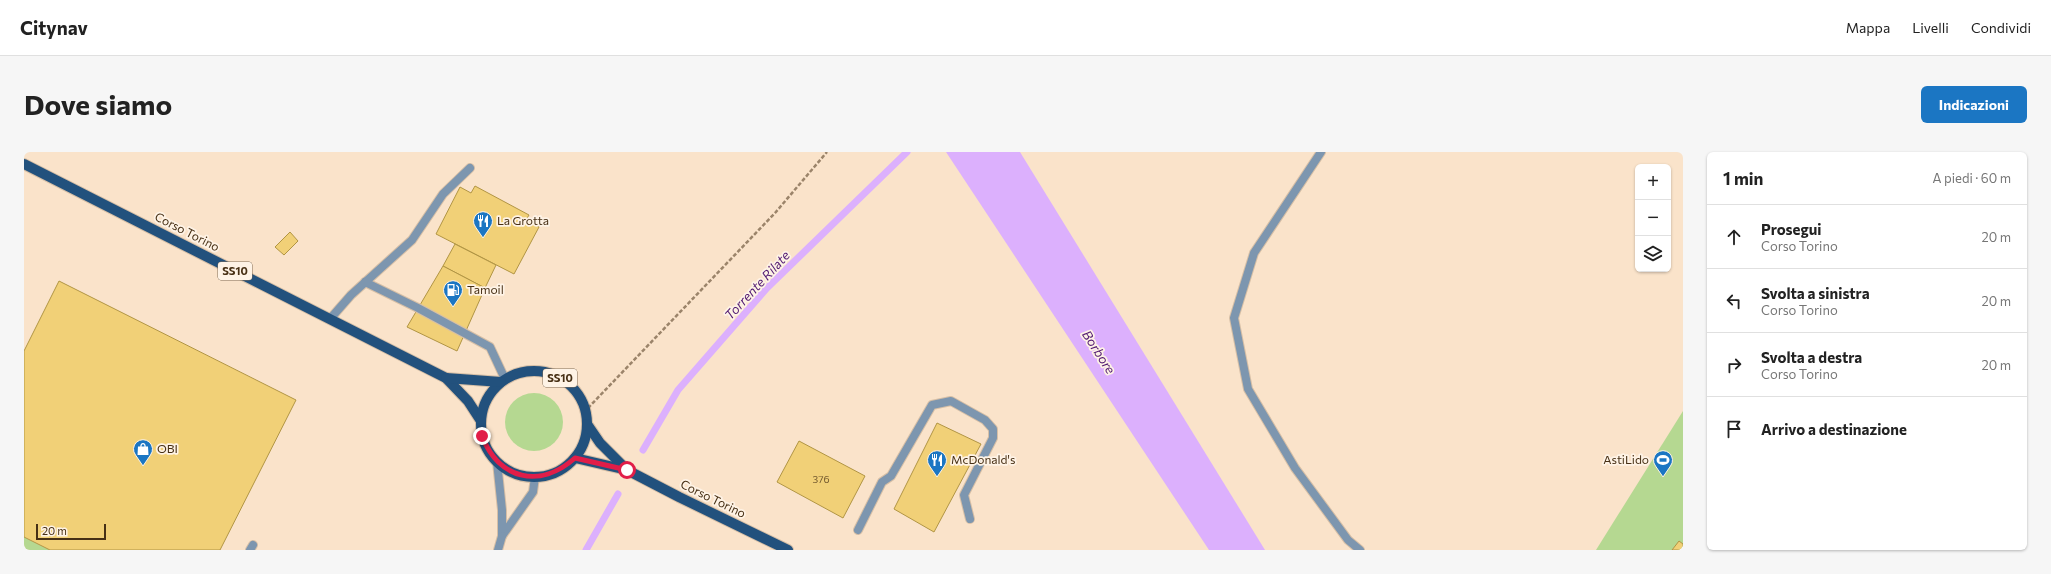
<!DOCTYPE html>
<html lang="it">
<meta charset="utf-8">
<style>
body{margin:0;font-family:Commissioner,sans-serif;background:#f6f6f6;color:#222}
.controls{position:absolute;right:12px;top:12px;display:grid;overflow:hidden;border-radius:6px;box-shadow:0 1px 3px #0004}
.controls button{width:36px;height:36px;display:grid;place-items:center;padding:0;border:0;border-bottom:1px solid #e0e0e0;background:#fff;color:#222;font:20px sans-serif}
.scale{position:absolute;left:12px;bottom:10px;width:70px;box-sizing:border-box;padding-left:4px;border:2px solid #473015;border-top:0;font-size:11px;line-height:14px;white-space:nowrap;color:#473015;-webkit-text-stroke:3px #fef3e6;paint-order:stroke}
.stop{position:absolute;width:12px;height:12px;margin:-9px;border:3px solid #e11d48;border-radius:50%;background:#fff}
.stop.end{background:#e11d48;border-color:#fff;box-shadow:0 1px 4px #0008}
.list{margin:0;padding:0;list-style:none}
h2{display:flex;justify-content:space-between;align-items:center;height:52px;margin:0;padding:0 16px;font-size:17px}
h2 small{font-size:13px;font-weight:400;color:#767676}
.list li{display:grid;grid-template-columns:26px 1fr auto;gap:12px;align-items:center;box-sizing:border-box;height:64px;padding:0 16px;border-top:1px solid #e0e0e0}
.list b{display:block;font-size:15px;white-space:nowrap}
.list p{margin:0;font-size:13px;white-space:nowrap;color:#767676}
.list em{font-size:13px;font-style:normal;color:#767676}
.icon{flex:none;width:22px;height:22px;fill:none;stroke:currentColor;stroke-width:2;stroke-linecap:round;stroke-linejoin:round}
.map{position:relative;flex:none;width:1659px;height:398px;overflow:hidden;border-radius:6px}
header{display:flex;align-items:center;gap:24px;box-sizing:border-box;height:56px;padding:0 20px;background:#fff;border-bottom:1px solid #e0e0e0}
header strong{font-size:19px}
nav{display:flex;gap:22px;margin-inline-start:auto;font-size:14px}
.intro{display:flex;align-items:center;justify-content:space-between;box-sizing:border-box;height:96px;padding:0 24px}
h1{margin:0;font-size:28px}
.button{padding:10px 18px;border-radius:6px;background:#1b76c3;color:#fff;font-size:14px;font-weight:700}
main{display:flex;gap:24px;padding:0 24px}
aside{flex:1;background:#fff;border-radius:6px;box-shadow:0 1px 3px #0004}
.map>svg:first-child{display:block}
</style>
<header>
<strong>Citynav</strong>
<nav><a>Mappa</a><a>Livelli</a><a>Condividi</a></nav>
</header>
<div class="intro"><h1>Dove siamo</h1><a class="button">Indicazioni</a></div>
<main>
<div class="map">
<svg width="1659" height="398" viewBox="0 0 1659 398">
<rect width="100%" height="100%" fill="#fae3ca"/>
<!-- green -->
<g fill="#b5d891">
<circle cx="510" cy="270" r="29"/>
<path d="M1659,259V398H1572Z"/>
<path d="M0,385L26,398H0Z"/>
</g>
<!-- water -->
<path fill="#dcb0fd" d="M922,0H996L1241,398H1185Z"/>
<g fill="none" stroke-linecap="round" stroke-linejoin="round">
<!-- stream -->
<g stroke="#dcb0fd" stroke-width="7">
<path d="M619,298L654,238L743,136L883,0"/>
<path d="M562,398L594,342"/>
</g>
</g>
<!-- building -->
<g fill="#f1d077" stroke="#b19544">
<path d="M451,34L505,63L502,68L515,75L490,122L412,82L436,35L447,41Z"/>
<path d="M266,80L274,89L260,103L251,95Z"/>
<path d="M431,92L472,113L461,136L419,114Z"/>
<path d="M419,114L461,136L433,199L383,175Z"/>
<path d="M35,129L272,248L196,398H26L0,385V199Z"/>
<path d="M913,271L957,292L910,380L870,357Z"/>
<path d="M775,289L841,324L819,366L753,330Z"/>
<path d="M1655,389L1659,392V398H1648Z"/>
</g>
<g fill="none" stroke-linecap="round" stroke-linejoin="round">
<defs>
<g id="service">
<path d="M341,130L394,156L466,195L481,227"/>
<path d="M306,167L327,143L388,88L419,42L446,16"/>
<path d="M834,378L858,330L867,324L908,253L927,249L961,268L969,277V286L940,343L946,367"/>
<path d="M226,398L229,393"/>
</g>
<g id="minor">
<path d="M1297,0L1230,101L1210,166L1224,237L1271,316L1324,388L1336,398"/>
<path d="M473,310L478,358V384L509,340L511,325"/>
<path d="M474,398L478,384"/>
</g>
<g id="primary">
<path d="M0,12L422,226L444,249L457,269"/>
<circle cx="510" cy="272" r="53"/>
<path d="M422,226L477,230"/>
<path d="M563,272L576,291L603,318"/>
<path d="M551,306L603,318L655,345L764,398"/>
</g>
</defs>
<!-- service casing -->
<use href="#service" stroke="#d6bfa6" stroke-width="10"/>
<!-- minor casing -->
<use href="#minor" stroke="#d6bfa6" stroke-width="10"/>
<!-- primary casing -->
<use href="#primary" stroke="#d6bfa6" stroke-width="12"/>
<!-- path -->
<path stroke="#9b846a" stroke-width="2.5" stroke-dasharray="4 2" stroke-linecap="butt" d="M564,256L751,61L803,0"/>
<!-- service -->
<use href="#service" stroke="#7d96af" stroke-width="8"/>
<!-- minor -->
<use href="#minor" stroke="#7d96af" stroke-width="8"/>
<!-- primary -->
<use href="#primary" stroke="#22517d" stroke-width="10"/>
</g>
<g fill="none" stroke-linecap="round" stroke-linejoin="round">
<!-- route -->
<path stroke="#e11d48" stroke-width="5" d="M458,284C475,328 516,337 551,306L603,318"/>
</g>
<!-- icons -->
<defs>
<symbol id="restaurant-pin" viewBox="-11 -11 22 30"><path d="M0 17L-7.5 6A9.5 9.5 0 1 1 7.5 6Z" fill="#1b76c3" stroke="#fef3e6"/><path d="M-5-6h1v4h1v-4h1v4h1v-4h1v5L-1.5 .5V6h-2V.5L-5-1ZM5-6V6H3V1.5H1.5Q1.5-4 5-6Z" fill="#fff"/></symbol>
<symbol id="fuel-pin" viewBox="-11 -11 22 30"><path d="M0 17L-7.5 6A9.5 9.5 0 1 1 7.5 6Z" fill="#1b76c3" stroke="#fef3e6"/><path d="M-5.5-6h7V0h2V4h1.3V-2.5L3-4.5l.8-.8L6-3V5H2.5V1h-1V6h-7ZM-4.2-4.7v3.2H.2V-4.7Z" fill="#fff"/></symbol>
<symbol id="shop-pin" viewBox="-11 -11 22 30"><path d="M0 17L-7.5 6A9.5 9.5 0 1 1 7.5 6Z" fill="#1b76c3" stroke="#fef3e6"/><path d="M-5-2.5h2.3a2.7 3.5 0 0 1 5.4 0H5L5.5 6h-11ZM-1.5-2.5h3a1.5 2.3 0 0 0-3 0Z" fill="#fff"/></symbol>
<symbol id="stadium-pin" viewBox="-11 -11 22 30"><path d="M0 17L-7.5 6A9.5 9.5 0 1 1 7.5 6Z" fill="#1b76c3" stroke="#fef3e6"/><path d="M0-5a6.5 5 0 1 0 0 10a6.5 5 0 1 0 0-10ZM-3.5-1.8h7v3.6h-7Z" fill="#fff"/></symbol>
</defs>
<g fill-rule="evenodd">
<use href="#restaurant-pin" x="448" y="58" width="22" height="30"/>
<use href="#fuel-pin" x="418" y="127" width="22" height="30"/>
<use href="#shop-pin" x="108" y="286" width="22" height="30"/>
<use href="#restaurant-pin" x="902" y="297" width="22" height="30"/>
<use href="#stadium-pin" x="1628" y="297" width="22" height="30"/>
</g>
<g text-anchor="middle" stroke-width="3.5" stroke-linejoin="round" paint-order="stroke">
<!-- number labels -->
<g font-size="10" fill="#72582e">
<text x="797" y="331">376</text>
</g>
<!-- shield labels -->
<g fill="#fef3e6" stroke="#7e6a54" stroke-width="1">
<rect x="194" y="110" width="34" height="18" rx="3"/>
<rect x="519" y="217" width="34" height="18" rx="3"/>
</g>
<g font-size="11" font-weight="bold" fill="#473015">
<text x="211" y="123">SS10</text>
<text x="536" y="230">SS10</text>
</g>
<!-- poi labels -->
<g font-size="12" fill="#473015" stroke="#fef3e6" text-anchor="start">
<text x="473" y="73">La Grotta</text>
<text x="443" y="142">Tamoil</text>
<text x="133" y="301">OBI</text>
<text x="927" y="312">McDonald's</text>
<text x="1625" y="312" text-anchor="end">AstiLido</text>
</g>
<!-- street labels -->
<g font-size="12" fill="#473015" stroke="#fef3e6">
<text transform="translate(163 80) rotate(27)" y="4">Corso Torino</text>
<text transform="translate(689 347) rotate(26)" y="4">Corso Torino</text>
</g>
<!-- water labels -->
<g font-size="13" font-style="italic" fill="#521a72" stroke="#fef3e6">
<text transform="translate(733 133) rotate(-47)" y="5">Torrente Rilate</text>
<text transform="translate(1075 200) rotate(57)" y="5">Borbore</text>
</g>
</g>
</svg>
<div class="controls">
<button>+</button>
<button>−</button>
<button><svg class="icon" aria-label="layers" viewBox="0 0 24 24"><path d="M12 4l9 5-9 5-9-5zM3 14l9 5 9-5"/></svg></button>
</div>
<div class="scale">20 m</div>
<div class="stop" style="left:603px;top:318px"></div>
<div class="stop end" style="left:458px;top:284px"></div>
</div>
<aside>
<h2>1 min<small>A piedi · 60 m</small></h2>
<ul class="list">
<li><svg class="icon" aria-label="ahead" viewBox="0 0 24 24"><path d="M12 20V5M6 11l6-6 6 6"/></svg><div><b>Prosegui</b><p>Corso Torino</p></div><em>20 m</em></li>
<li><svg class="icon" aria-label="left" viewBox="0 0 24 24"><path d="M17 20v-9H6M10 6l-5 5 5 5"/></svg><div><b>Svolta a sinistra</b><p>Corso Torino</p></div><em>20 m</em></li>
<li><svg class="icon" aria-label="right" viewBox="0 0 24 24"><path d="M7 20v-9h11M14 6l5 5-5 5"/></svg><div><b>Svolta a destra</b><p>Corso Torino</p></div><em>20 m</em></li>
<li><svg class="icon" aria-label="arrive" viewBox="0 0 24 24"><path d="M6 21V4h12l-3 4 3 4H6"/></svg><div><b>Arrivo a destinazione</b></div></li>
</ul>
</aside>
</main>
